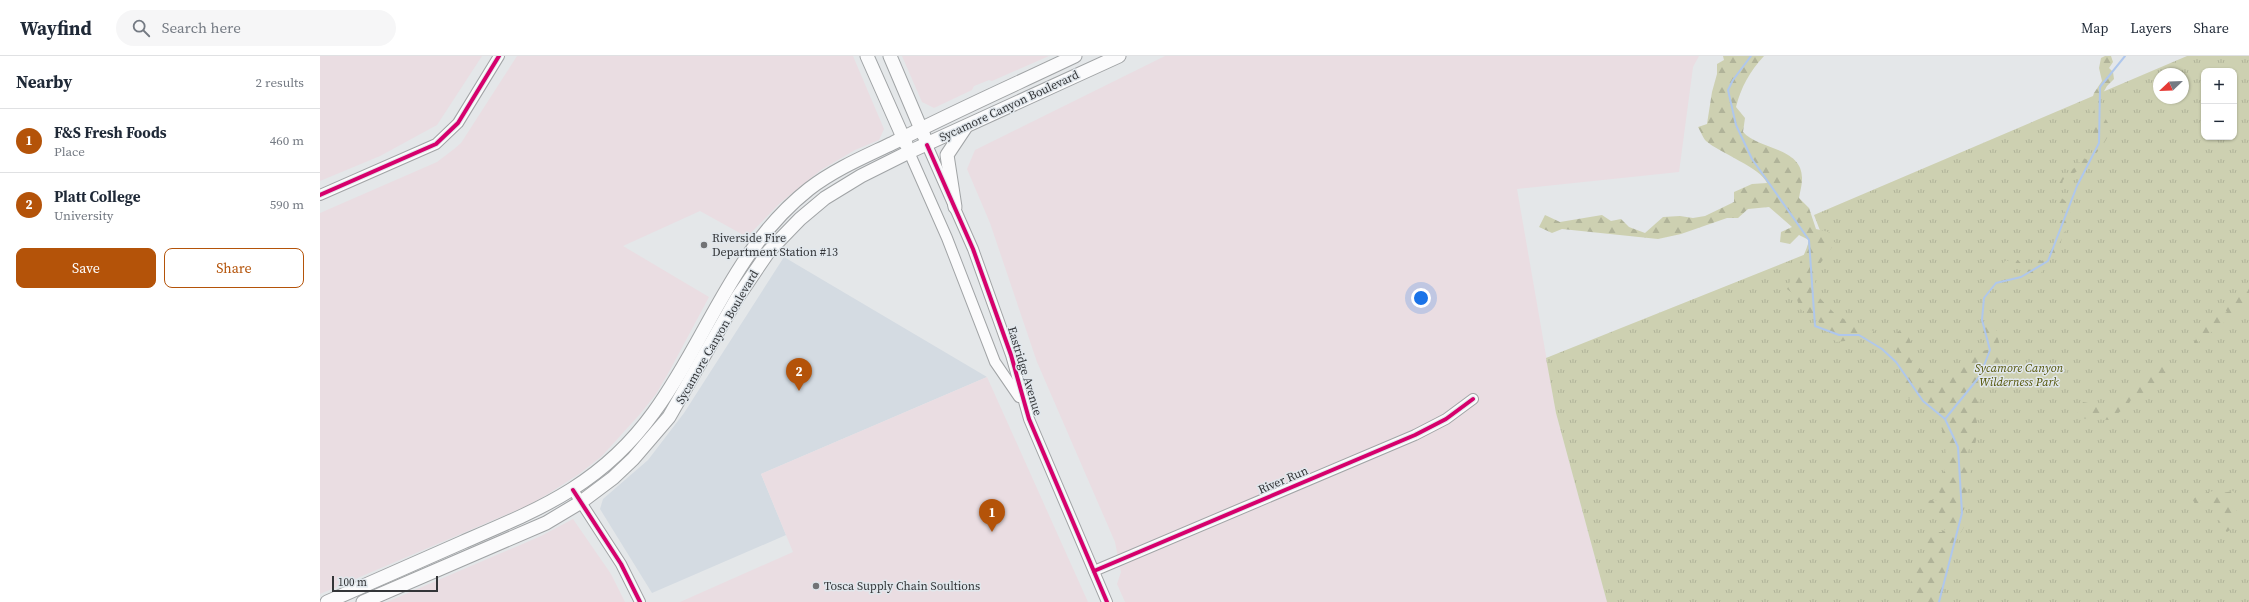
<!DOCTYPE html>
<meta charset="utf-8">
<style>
body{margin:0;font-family:"Source Serif 4",serif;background:#f6f6f7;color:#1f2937}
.controls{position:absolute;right:12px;top:12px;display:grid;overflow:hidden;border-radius:8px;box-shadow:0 1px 3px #0004}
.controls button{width:36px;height:36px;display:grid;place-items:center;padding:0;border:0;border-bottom:1px solid #e0e1e3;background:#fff;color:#1f2937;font:20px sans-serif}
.compass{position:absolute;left:1833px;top:12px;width:36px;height:36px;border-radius:50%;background:#fff;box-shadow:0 1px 3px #0004;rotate:247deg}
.scale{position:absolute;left:12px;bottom:10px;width:106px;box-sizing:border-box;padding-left:4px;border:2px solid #333538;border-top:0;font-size:11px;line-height:14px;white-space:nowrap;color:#333538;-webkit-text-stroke:3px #e1e7ec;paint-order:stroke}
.you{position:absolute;left:1101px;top:242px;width:14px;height:14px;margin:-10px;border:3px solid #fff;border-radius:50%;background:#1a73e8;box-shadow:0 0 0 6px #1a73e833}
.badge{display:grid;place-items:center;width:26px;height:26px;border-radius:50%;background:#b45309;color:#fff;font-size:13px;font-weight:700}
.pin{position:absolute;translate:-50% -33px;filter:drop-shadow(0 1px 2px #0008)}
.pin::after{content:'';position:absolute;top:21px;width:14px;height:12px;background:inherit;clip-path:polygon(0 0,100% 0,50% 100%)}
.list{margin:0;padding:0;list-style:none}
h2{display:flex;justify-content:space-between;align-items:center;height:52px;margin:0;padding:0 16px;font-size:17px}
h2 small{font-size:13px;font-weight:400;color:#747a83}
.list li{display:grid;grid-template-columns:26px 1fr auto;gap:12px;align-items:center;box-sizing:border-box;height:64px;padding:0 16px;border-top:1px solid #e0e1e3}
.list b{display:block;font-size:15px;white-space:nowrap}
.list p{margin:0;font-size:13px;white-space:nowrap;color:#747a83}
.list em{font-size:13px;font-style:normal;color:#747a83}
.actions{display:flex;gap:8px;padding:12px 16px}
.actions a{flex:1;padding:9px 0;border:1px solid #b45309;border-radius:8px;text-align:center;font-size:14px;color:#b45309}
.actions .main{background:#b45309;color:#fff}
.icon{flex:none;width:22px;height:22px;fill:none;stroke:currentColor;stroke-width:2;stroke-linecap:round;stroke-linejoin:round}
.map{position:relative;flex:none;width:1929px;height:546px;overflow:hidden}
header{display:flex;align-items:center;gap:24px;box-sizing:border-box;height:56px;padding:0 20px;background:#fff;border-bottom:1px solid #e0e1e3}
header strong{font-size:19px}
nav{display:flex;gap:22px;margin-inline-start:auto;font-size:14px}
.search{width:280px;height:36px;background:#f6f6f7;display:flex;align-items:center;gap:10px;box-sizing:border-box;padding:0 14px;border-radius:22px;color:#747a83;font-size:15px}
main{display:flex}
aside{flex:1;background:#fff}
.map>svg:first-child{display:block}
</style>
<header>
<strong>Wayfind</strong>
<div class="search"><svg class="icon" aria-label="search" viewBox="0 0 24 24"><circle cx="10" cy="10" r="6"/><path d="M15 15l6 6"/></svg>Search here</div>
<nav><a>Map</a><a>Layers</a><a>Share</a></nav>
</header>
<main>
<aside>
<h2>Nearby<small>2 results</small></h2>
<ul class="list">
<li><span class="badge">1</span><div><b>F&amp;S Fresh Foods</b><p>Place</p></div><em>460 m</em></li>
<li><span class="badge">2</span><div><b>Platt College</b><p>University</p></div><em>590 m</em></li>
</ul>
<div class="actions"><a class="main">Save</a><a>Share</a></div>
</aside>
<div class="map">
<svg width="1929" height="546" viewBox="0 0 1929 546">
<defs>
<pattern id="grass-tufts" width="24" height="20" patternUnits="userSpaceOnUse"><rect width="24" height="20" fill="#cdd0b1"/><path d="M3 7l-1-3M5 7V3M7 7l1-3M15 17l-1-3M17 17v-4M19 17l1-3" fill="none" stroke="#b0b399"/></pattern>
<pattern id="forest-firs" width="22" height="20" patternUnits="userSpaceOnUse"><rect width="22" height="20" fill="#cdd0b1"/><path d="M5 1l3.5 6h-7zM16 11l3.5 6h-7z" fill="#b0b399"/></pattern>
</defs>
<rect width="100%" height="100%" fill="#e4e7e9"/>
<!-- built -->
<path fill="#d4dbe2" d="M464,201L667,321L441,418L466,479L332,537L280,453L283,443L328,404L364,357Z"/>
<!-- industrial -->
<g fill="#eadde2">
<path d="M0,0H162L117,69L60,100L0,125Z"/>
<path d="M197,0H533L564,73L559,84L535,94L501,114L460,147L427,181L380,155L303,190L389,241L350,314L336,338L320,358L282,400L259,418L228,438L209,449L0,538V157L117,106L134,93L141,87Z"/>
<path d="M582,0H729L672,25L669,24L654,30L652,34L614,52L602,46Z"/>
<path d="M845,0H1379L1373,11L1359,116L1197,133L1236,357L1287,546H805L797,528L801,516L795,486L717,306L670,167L647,113L655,94Z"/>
<path d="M667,321L768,546H360L473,496L441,418Z"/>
<path d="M253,463L291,518L305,546H67L221,480Z"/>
</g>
<!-- grass -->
<path fill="url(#grass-tufts)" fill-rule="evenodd" d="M1867,0H1929V546H1287L1236,357L1226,302L1506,190L1494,159ZM1884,15H1914V81H1884ZM1839,18H1863V42H1839Z"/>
<!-- forest -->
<g fill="url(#forest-firs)">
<path d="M1403,0H1444C1430,15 1421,31 1416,51L1425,62L1423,76C1439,94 1483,91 1482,123C1482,129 1480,136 1479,142L1489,152L1496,173L1509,176L1515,187L1497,212L1494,236L1517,260L1555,276L1542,283L1516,286L1494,261L1480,253L1476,240L1467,233C1473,216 1485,202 1489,184L1479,179L1470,188L1460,186L1461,176L1472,171L1449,151L1428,153L1418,162H1407L1361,178L1338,183L1242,173L1232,177L1219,171L1225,159L1240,166L1282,159L1291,165L1301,163L1309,171L1325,177L1343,161L1360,160L1373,162L1385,160L1414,146V136L1432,128L1447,127C1441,112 1400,97 1386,85C1383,82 1381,76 1378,71L1387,68L1392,36L1397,18V8L1404,4Z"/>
<path d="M1785,0H1791L1793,6L1789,12L1793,16L1794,23L1787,30L1774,53L1776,61L1785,62C1788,67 1791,71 1789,77C1787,87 1766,110 1756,116C1751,119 1747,120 1743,124L1739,140C1758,154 1748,154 1748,173L1743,177L1740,190L1720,218L1715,220L1699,212L1695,207H1684L1685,205L1698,204L1706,213L1712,214L1716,212L1713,207L1718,203L1722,205L1737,187L1739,175L1736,170L1739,164H1744L1747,158L1739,150C1740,144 1737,143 1736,138C1732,122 1752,116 1760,107L1758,105L1759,101L1766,103L1779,92L1773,78V68L1776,61L1771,59L1769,53L1774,37L1782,25L1779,12L1781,2Z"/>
<path d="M1929,224V250L1919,255L1872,291L1876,283L1875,274L1883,267L1907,256L1904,252L1925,232Z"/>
<path d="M1665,267L1675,270L1682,298L1679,313L1669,319L1655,355L1658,373L1655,389L1649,393L1645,401L1650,411L1651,426L1645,438L1646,449L1642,457L1645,462L1644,471L1634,489L1628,515V528L1623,535V546H1594L1591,524L1593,512L1608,493L1603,483L1615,476H1622L1628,471V465L1608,446L1611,444L1628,445L1617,434C1634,405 1627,344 1586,342L1582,328L1584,318L1579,314L1582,305L1576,297L1577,277L1579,275L1587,276L1592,290L1591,310L1597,309L1611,326L1617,323L1627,328C1634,321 1635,315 1640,307C1648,294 1663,296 1675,292L1670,281L1661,276L1660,272Z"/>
<path d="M1840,309L1847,310L1849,315C1839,326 1832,339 1815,337L1808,349L1790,364L1755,362L1763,346L1783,350L1799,345L1804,336L1824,321L1829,323Z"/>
<path d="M1893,435L1902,437L1913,435L1916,439L1914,445L1917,457L1911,465L1914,471L1907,476C1898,469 1898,464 1900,454L1891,448L1876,450L1873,444L1877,439Z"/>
</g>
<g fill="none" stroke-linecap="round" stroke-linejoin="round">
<!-- stream -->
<g stroke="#afc7ec" stroke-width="2">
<path d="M1431,0L1413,24L1408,34L1416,69L1432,103L1489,184L1495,270L1519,279H1539L1562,293L1576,306L1603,345L1625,363"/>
<path d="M1619,546L1642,457L1638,391L1625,363L1660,320L1670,294L1662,264L1664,242L1676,227L1701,221L1728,205L1757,130L1779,87L1780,31L1805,0"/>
</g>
<defs>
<g id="minor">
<path d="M607,89L653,193L691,299L709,363L787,546"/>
<path d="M589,96L627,182L675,306L699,341"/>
<path d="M0,139L116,88L138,67L179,0"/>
<path d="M253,434L301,508L320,546"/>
<path d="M774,515L1095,379L1126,363L1153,343"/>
</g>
<g id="major">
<path d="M547,0L586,88"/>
<path d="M570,0L604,80"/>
<path d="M635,151L627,99L645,72"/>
<path d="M7,546C52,526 98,506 143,486C222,452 282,428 334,356C388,282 413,193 489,133C515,113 544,101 573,87C633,56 694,29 755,0"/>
<path d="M43,546L226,467L261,446L293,422L313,403L349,361L417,242L449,195L480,163L505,142L541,120L589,96L799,0"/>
</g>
</defs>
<!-- minor casing -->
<use href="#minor" stroke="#a1a4a6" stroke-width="12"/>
<!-- major casing -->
<use href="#major" stroke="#a1a4a6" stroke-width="15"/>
<!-- minor -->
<use href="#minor" stroke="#fbfbfc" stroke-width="10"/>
<!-- major -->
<use href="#major" stroke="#fbfbfc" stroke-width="13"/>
<defs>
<g id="cycleway">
<path d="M607,89L653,193L691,299L709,363L787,546"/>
<path d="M0,139L116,88L138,67L179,0"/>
<path d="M253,434L301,508L320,546"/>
<path d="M774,515L1095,379L1126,363L1153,343"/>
</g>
</defs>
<!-- cycleway casing -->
<use href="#cycleway" stroke="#e1e7ec" stroke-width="6"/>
<!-- cycleway -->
<use href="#cycleway" stroke="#d6006c" stroke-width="4"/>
</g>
<!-- markers -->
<g fill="#717376" stroke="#e1e7ec" stroke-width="1.5">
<circle cx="384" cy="189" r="4"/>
<circle cx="496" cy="530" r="4"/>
</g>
<g text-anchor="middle" stroke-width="3" stroke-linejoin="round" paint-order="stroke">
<!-- street labels -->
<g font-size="12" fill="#333538" stroke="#e1e7ec">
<text transform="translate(689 50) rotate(-25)" y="4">Sycamore Canyon Boulevard</text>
<text transform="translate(397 281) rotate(-60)" y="4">Sycamore Canyon Boulevard</text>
<text transform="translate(705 315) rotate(73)" y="4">Eastridge Avenue</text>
<text transform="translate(963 424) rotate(-23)" y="4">River Run</text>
</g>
<!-- poi labels -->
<g font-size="12" fill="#333538" stroke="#e1e7ec" text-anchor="start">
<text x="392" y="186">Riverside Fire<tspan x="392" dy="14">Department Station #13</tspan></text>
<text x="504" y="534">Tosca Supply Chain Soultions</text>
</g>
<!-- park labels -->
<g font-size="12" font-style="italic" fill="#535407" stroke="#e1e7ec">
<text x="1699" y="316">Sycamore Canyon<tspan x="1699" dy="14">Wilderness Park</tspan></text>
</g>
</g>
</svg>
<div class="controls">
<button>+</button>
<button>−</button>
</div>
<svg class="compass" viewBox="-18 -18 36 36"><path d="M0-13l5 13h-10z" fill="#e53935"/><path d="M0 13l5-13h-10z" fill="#747a83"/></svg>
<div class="scale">100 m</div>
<div class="you"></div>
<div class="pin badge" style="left:672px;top:476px">1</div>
<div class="pin badge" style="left:479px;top:335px">2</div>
</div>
</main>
